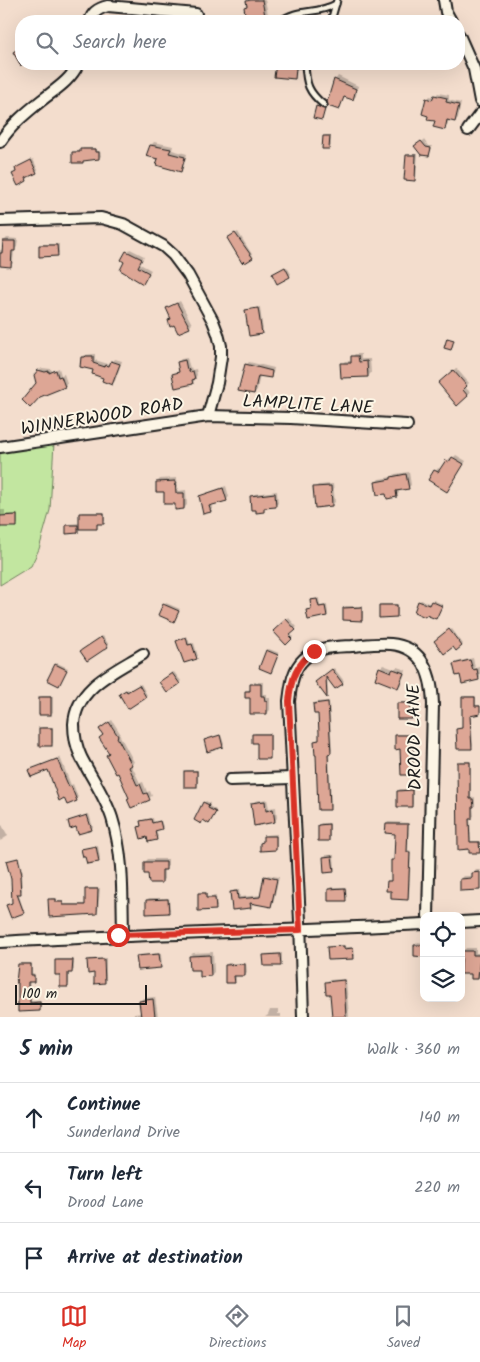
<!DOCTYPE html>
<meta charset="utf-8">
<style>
body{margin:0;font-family:Kalam,sans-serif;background:#f6f6f7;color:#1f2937}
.controls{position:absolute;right:15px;bottom:15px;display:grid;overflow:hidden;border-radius:10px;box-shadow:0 5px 20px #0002}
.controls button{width:45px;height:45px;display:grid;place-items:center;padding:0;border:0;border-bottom:1px solid #e0e1e3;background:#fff;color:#1f2937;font:25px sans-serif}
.scale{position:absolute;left:15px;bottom:12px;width:132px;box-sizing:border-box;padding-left:5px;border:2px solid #1c1c1c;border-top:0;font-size:14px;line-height:18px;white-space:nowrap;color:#1c1c1c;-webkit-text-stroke:4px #fcf5e5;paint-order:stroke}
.stop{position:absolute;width:15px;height:15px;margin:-11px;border:4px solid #d93025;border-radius:50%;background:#fff}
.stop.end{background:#d93025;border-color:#fff;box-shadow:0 1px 5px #0008}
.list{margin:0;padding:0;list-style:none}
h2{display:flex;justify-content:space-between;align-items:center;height:65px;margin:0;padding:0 20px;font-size:21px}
h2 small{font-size:16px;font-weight:400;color:#747a83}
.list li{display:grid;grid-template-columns:32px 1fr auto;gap:15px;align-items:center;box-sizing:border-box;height:70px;padding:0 20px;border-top:1px solid #e0e1e3}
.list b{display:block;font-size:19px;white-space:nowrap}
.list p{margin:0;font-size:16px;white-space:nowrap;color:#747a83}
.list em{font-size:16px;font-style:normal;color:#747a83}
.icon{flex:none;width:28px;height:28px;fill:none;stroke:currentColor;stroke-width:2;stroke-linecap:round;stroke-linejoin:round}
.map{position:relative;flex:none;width:480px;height:1017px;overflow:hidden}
.search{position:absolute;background:#fff;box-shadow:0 5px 20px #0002;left:15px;right:15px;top:15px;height:55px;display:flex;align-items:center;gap:12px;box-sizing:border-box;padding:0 18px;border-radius:20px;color:#747a83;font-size:19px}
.sheet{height:275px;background:#fff}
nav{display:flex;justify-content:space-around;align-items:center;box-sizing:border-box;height:70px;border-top:1px solid #e0e1e3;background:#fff;font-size:14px;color:#747a83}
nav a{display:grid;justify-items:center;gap:2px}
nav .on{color:#d93025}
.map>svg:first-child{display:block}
</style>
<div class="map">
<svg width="480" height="1017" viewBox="0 0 480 1017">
<rect width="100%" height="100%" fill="#f3ddcd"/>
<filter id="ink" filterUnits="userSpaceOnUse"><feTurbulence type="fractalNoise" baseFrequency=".02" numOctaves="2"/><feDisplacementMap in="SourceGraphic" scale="10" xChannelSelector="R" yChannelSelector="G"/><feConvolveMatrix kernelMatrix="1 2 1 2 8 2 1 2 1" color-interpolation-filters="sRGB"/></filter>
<g filter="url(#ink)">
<!-- green -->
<path fill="#c2e6a0" stroke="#6f815e" d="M54,443L50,510L39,549L31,566L0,585V451Z"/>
<!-- shadow -->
<g fill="#0003">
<path d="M249,0H265L269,19L266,21H248L245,7Z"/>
<path d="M278,64L295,65L297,66L296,76L294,78L277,65Z"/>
<path d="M338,76L358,86L356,96L353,99L345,96L339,108L328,102L336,79Z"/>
<path d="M438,93L449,95V100L461,103L458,118L455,121L449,119L447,126L444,128L436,120L427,99L430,96L434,97Z"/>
<path d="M319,105L326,108L322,119L317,107Z"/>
<path d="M326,135H331V146L329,148L324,136Z"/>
<path d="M424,140L428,146H432L429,155L416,147Z"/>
<path d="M154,142L173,146L172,150L187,154L183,168L180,171L159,158L151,145Z"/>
<path d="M83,148H96V151H100L101,156L99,158L73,152L75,151H81Z"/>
<path d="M409,154H418L416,178L414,180L407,155Z"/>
<path d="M33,159L38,170L27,176L28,179L26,180L16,168Z"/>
<path d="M238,232L253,256L252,257L230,237Z"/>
<path d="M7,238L18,239L17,247L14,250L13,263L10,266L0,265V250H3L4,241Z"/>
<path d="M42,244H59V253L57,255L40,246Z"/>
<path d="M130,249L144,256L140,264L151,270L143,282L126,262L122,260Z"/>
<path d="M287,267L291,274L289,276L275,273Z"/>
<path d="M180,301L192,324L189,327L169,321L172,318L168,308Z"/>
<path d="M260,307L263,331L261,333L246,310Z"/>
<path d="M95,354V360L108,364L112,363L115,359L122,361L115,381L112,384L82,358L85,355Z"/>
<path d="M355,354H361V359H370L371,373L368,376L342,364L345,361H352V357Z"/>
<path d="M187,358L190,368L191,367L192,370L196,369L197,375L193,383L173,375L180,371L178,362L181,359Z"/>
<path d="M249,362L274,368L273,373L270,376L260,375L257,390L254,393L246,365Z"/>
<path d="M42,368L51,369L52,371L59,368L61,375L64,374L67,383L64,386L38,383L37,372Z"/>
<path d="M456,368L469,383L465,387L470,392L457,404L440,383Z"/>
<path d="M456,455L466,461L450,487L430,479L438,468L441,470L447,461L450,458L452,459Z"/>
<path d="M409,472L411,485L408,488L398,489L399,493L396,496L387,492L376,482L379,479L392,477L395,474Z"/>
<path d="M177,478L178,491L186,490L187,505L184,508L176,503L157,482L160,479Z"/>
<path d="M333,484L335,502L332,505L315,488L318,485Z"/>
<path d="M226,486L229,497L226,500L212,504L213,508L210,511L201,497L204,494Z"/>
<path d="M277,491L278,503L275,506L266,507L264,511L251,497L254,494Z"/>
<path d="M0,510H5V514H18V524L16,525L0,522Z"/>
<path d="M82,512H105V521L98,523L97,528H79L78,532L67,526L69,524L80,523V514Z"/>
<path d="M319,598L320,606L327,605L328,614L326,615L307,610L312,608L311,601Z"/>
<path d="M421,600L431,604L433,600L442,604L436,618L419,602Z"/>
<path d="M166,603L180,609L174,620L160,614Z"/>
<path d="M382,604H398V614L397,616L380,605Z"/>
<path d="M345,606H363V618L361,620L344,608Z"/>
<path d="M289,618L297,627L290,633L293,637L286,643L275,631Z"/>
<path d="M452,629L463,644L456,650L453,645L438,640Z"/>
<path d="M103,636L109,645L107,646L84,650Z"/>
<path d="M187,636L190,644L194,643L198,656L185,662L177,641Z"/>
<path d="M269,649L279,653L271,671L267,651Z"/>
<path d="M473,658L475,668L480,667V678L463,683L461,674L454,665L457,662Z"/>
<path d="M57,663L68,668L59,684L56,665Z"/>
<path d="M383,665L394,669L397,667L406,670L401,684L398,687L380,668Z"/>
<path d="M334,668L344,681L336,687L327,676L328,696L317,682Z"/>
<path d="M174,672L181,681L179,683L162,680Z"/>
<path d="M254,682H263V694H267V698H270V710L267,713L246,691L251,689V685Z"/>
<path d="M141,684L147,695L145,696L122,692L128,689L129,691Z"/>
<path d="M42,696H53V712L51,714L40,697Z"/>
<path d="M465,696H476V705H480V713L471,714L473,746L471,747L457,729L463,727V698Z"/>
<path d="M329,701L332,750L329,752L331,807L330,808L315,741L320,739L319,712L315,704L316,702Z"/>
<path d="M400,702H411V710H414V716L412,718L399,704Z"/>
<path d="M112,720L120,733L119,734L134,762L131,764L140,783L143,782L147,792L150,791L152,796L131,807L130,797L110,752L105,735L103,726Z"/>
<path d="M42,727H53V743L51,744L40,729Z"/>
<path d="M255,733H271V756L269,758L253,735Z"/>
<path d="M398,734H414V772L412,773L396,736Z"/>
<path d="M221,735L224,744L223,746L205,740Z"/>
<path d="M60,757L71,785L73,784L78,797L76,799L49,769L30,771Z"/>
<path d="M460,761H471V798L475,797V804L473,806L474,816L470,818L471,841H480L479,851L471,852L458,763Z"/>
<path d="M187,770H198V784L196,785L185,771Z"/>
<path d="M400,789H413V804L411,806L398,791Z"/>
<path d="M267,799L269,808L276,807L277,818L275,821L252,804L255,801Z"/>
<path d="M206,801L210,803L209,806L216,810L211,821L204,803Z"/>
<path d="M89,814L93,827L91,829L77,825L69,821Z"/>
<path d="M153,818L154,822L161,821L163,827L156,830L158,837L156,839L148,836L140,827L143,820Z"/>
<path d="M388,822L409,823L408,850L411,851L409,897L408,898L392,890L388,881L392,880L393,861L394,859L397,833L387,824Z"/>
<path d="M321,823H330V838L328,840L319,825Z"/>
<path d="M2,825L8,836L0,841V826Z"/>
<path d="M277,834V847L276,849L261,843L264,841V837L266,835Z"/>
<path d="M98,845L100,859L98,861L83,849Z"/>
<path d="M326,855H334L335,869L333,871L324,857Z"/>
<path d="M19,858L23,873L21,874L22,891L18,893L24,911L23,912L8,905L13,902L12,879L8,862Z"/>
<path d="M148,859H168V866L164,869V879L161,882L150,873L145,862Z"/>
<path d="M476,870H480V889L461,879L464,876H473V873Z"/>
<path d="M268,875L279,877L273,903L271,906L252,902L253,905L250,907L233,909L231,893L234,890H239L240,897L262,895L266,877Z"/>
<path d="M331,887H346L347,898L345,900L329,889Z"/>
<path d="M88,888H100L98,911L97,913L50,915V900L51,898H57V901H64V904H86V890Z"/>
<path d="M201,892H207V897L216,896L217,907L215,909L199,894Z"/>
<path d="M149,898H169L170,910L168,912L147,900Z"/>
<path d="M418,942L424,943V955L415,945Z"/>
<path d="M345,945V947H354L355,956L353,958L328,947L330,946Z"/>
<path d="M466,948H476V953H480V976L477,978L472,973L463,951Z"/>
<path d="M213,952L214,972L211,975L201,968L190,956L193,953Z"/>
<path d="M161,953L162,965L160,967L138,957L139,955Z"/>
<path d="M282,953V963L280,964L265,955L266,954Z"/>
<path d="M106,958V980L105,982L95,972L88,961L90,959Z"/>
<path d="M58,959H74V970L69,972V984L67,986L56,961Z"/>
<path d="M21,963H32V973L35,974V979L30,980L29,994H31V1001H41V1008L40,1010H20L19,965Z"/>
<path d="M228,963H246L247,973L245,975H236V980L234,982L226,965Z"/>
<path d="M346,979L349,1017H335L331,992L327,982L329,980Z"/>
<path d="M155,997L158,1017H131L134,1014L142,1013L140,1001L143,998Z"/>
<path d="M270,1010H278V1014H281V1017H265L268,1015Z"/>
</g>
<!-- building -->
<g fill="#dda695" stroke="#1c1c1c">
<path d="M251,0H262L266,21H246L244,7L247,6L246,1Z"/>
<path d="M21,47V66L13,52Z"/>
<path d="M276,64L293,66L296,68L295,79L274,77Z"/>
<path d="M334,79L356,89L353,100L344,97L339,110L328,106L327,102Z"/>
<path d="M434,95L447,98L446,102L459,105L455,122L447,120L445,130L433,127L435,121L427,120L428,116L422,114L426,98L432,100Z"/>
<path d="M316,106L325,109L322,120L313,118Z"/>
<path d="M323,136H330L329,149H322Z"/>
<path d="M421,141L426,147L431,148L429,156L421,155L414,146Z"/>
<path d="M150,145L171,149L169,153L185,157L181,172L156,165L158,159L146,156Z"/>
<path d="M80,149H95V152H99V159L83,161V163H72V152H80Z"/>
<path d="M406,155H416L415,181L404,180Z"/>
<path d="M31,160L37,173L26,178L27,181L18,186L12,174L16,172L15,168Z"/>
<path d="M235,233L253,258L245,263L244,261L242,263L227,238Z"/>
<path d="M3,241H15V251H12L11,267L0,266V253H2Z"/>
<path d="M39,245H57L58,256L39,257Z"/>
<path d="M126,251L142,259L138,267L149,273L143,284L120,270L124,262L121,260Z"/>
<path d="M285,267L290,277L277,284L272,274Z"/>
<path d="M177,303L190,328L178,333L174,325L170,327L168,320L171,319L166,308Z"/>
<path d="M258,308L262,334L249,336L245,310Z"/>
<path d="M447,338L454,340L451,350L444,348Z"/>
<path d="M86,356H93V363L105,367L106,365L109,366L111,361L120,364L112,385L102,381L103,378L92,374L93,370L80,367L81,357H85Z"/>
<path d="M351,356H358L359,362L367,361L368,377L341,378L340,363H351Z"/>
<path d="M185,360L187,370L189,369V372L193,371L195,379L192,380L193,384L175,388L172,374L179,372L177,362Z"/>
<path d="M245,364L272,371L271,378L258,376L254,394L238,391Z"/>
<path d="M38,370L45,372L49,371V373L56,370L58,377L61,376L65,387L40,397L30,408L22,400L36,383L34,375Z"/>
<path d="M453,370L467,386L463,390L468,396L457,406L438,383Z"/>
<path d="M452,457L464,464L447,492L428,480L434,470L438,472L446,460L449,462Z"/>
<path d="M406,474L409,489L396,491L397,497L387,499L386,494L377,495L375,482L391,479V477Z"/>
<path d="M175,481L176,493H184V509L175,510V504H164V492H156V482Z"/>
<path d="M331,486L332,506L315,508L313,487Z"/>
<path d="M223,488L227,501L209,506L211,512L203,514L199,496Z"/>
<path d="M275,493L276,507L264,508V512L256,513V510H251L250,496Z"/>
<path d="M79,513H104V524H97V529H79Z"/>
<path d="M17,515V527H0V516Z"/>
<path d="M66,525H78V533L66,534Z"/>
<path d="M317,599L319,607L325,606L327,616L308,620L306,610L311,609L310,600Z"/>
<path d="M418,601L429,605L431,601L442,606L436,619L426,615L425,617L414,612Z"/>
<path d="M163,604L179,611L174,622L158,615Z"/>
<path d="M379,605H397V617L379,618Z"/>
<path d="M362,607V621L343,620V608Z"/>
<path d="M286,619L296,630L289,636L292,639L286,645L273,631Z"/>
<path d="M449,629L462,646L456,651L453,647L444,654L434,641Z"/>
<path d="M101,637L108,647L87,661L80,651Z"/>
<path d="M186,637L188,645L192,644L197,659L184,663L176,641Z"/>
<path d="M266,650L278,655L271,673L259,668Z"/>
<path d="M470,660L473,670L477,669L479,680L462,684L460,675L456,676L453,664Z"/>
<path d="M55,664L67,670L59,686L47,680Z"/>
<path d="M379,667L391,672L393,669L404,673L398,688L375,679Z"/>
<path d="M332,669L343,684L335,689L326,677L327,698L315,682Z"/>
<path d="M172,673L180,684L167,693L159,682Z"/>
<path d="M250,684H261V696H264L265,701H267V714H250V698H245V691H250Z"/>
<path d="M139,685L146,697L128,709L119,694L126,690L127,692Z"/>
<rect x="39" y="697" width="12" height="18"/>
<path d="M462,697H475V706H480V714L470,716L472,749H457L456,729L462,728Z"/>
<path d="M328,702L331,753L328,754L330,810H318L316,755H315L314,741L319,740V733L318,714H314L313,704Z"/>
<path d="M397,703H410V711H413L412,719H397Z"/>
<path d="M109,722L118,736L117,737L132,765L129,767L137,785L140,784L144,794L147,793L150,800L131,808L127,799L129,798L118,773L116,774L106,755L109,753L99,738L103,735L99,729Z"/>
<rect x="39" y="728" width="13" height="18"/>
<path d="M252,734H270V759H257V743H252Z"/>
<path d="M220,735L223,747L207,752L204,740Z"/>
<path d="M395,735H413V775H401L400,749L395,750Z"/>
<path d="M57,759L69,787L71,786L77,801L67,805L64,798L59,801L48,770L31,777L28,770Z"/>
<path d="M457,762H470V799H473L474,807H472V819H469L470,842H479L480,853H469V849L458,850Z"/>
<rect x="184" y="771" width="13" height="16"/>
<path d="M412,790V807H397V791Z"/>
<path d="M265,801L266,811L273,809L275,822L254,826L251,803Z"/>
<path d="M203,802L209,805L208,808L216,812L209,824L203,820L201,824L194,820Z"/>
<path d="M87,815L92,830L78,834L76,827L70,829L68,821Z"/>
<path d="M151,819L152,823L160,821L162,829L155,831L157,840L148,842L147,837L141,839L138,827L141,826L140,821Z"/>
<path d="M329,824V841H318V825Z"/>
<path d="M386,824H408L407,852H410L408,900L391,899V891H386L387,881H391V860H394L395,834L385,833Z"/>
<path d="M263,836H276V850L260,851V843L263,842Z"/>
<path d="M96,846L99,862L87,864L85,857H83L81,849Z"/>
<path d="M332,856L334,872L324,873L323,857Z"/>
<path d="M18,858L22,875L20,876L21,894H17L24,913L11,918L6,905L12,903L11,879L6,861Z"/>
<path d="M144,862H166V870H162V883H149L148,874H144Z"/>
<path d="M480,872V890L460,891V879L472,878V873Z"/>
<path d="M264,876L277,879L271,907L250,903L251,908L232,910L230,892L237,891L238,899L260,897Z"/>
<path d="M345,888L346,901H328V889Z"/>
<path d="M85,889H98L97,914L49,917L48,899H56V902H63V905H85Z"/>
<path d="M198,893H206V898H215L216,910L198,911Z"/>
<path d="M168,899L169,913L146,914V900Z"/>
<path d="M414,945H424V957L414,956Z"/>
<path d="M344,946V949L353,948L354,959L328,960L327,947Z"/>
<path d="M462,951H473V955H480L478,979H471V974H461Z"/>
<path d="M159,954L161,968L138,970L136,956Z"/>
<path d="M280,954L281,966H264L263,955Z"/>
<path d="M210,955L211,976L200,977V970H190L189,956Z"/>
<path d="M104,959L105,983L94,984V973L88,974L87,960Z"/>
<path d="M55,960H73L72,973H68V987H60V975H55Z"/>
<path d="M18,964H31V975H34V982H28V996H30V1003L40,1002V1011L18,1012V983H16Z"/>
<path d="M245,964V976H234L235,983H225V965Z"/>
<path d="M344,980L346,1017H332L330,994H326L325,982Z"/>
<path d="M153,999L155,1017H141L139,1001Z"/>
</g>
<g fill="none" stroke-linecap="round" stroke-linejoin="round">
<defs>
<g id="lane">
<path d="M281,21C297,8 317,15 336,4"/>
<path d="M331,21L337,0"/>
<path d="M297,64H308"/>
<path d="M305,64C306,84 308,92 324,105"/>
</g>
<g id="street">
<path d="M444,0L446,12L451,21"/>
<path d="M90,21C92,12 99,8 108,6L196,14"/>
<path d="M459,35L474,69L480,101"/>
<path d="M468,130L480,114"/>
<path d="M0,142C11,125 27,112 42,100C56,89 71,80 78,64"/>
<path d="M0,221L101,218L123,224L163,246L173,255L188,275L213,321L218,334L221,346V357L217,383L208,416"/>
<path d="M0,447L208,416L291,418L407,425"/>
<path d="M230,780L292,778"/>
<path d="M461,922L480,921"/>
<path d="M123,935C122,896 124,856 112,818C105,796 91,777 81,757C76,746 74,735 74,724C76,687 116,671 143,654"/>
<path d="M0,942C141,934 283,931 424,924"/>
<path d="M303,1017L300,921L289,701C291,686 292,670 304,659C317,646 335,647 352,646C364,645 378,643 391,644C424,647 432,676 433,704L428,916"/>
</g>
</defs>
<!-- lane casing -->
<use href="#lane" stroke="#1c1c1c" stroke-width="9"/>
<!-- street casing -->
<use href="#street" stroke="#1c1c1c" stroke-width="14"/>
<!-- lane -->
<use href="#lane" stroke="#fcf5e5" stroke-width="5"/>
<!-- street -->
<use href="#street" stroke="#fcf5e5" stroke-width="10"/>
</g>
</g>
<g fill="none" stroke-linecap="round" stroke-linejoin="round" filter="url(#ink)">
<!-- route -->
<path stroke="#d93025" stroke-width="6" d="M118,935L300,930L289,701C291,679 296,664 314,651"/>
</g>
<g text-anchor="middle" stroke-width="4" stroke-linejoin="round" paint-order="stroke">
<!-- street labels -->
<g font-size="18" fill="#1c1c1c" stroke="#fcf5e5">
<text transform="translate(308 404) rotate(3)" y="6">LAMPLITE LANE</text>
<text transform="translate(102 416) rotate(-9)" y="6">WINNERWOOD ROAD</text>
<text transform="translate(414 737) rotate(-91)" y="6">DROOD LANE</text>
</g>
</g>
</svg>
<div class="controls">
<button><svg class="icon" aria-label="locate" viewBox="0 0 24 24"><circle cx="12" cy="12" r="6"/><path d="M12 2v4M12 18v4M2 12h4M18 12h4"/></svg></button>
<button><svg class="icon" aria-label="layers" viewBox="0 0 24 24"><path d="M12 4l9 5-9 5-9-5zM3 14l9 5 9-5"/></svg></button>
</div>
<div class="scale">100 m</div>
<div class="stop" style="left:118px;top:935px"></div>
<div class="stop end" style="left:314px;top:651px"></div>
<div class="search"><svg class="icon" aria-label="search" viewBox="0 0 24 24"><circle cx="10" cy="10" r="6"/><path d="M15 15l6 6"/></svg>Search here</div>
</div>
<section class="sheet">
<h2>5 min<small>Walk · 360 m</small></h2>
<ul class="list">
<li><svg class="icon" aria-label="ahead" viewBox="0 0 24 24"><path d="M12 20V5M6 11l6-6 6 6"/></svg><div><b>Continue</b><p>Sunderland Drive</p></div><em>140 m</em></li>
<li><svg class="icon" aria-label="left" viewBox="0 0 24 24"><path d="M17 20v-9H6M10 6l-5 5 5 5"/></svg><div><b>Turn left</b><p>Drood Lane</p></div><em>220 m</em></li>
<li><svg class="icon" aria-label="arrive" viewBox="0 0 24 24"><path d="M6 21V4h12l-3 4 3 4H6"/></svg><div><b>Arrive at destination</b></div></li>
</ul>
</section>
<nav>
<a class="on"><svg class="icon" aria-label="map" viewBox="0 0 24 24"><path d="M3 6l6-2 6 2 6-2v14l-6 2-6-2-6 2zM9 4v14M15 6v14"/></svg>Map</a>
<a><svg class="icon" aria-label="directions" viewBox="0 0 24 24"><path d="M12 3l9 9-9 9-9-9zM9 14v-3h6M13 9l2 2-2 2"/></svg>Directions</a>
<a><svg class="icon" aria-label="saved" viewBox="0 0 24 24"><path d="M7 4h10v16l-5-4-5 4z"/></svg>Saved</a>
</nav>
